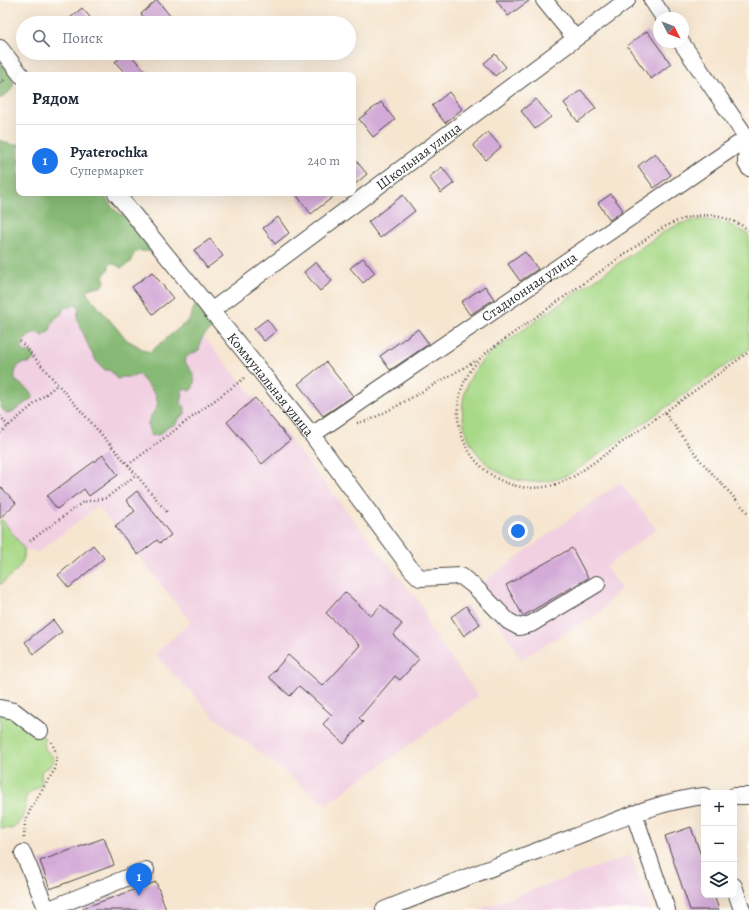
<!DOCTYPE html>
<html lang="ru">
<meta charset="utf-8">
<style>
body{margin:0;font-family:Alegreya,serif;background:#f2f2f3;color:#1f2937}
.controls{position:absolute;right:12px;bottom:12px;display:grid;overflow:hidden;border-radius:8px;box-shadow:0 4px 16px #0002}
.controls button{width:36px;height:36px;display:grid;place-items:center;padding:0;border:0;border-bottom:1px solid #e0e1e3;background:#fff;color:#1f2937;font:20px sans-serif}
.compass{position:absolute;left:653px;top:12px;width:36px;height:36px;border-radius:50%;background:#fff;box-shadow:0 4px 16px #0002;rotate:132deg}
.you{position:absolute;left:518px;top:531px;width:14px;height:14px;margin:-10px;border:3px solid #fff;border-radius:50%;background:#1a73e8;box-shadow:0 0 0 6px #1a73e833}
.badge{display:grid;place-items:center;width:26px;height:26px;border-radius:50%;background:#1a73e8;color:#fff;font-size:13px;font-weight:700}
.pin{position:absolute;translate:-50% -33px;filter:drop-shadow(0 1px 2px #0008)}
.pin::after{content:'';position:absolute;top:21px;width:14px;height:12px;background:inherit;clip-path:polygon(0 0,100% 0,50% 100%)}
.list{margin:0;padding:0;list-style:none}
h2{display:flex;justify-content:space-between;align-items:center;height:52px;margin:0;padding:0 16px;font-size:17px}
h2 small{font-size:13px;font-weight:400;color:#747a83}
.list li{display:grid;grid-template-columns:26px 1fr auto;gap:12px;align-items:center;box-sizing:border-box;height:72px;padding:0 16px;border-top:1px solid #e0e1e3}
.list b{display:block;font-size:15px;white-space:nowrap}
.list p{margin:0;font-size:13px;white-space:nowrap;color:#747a83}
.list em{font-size:13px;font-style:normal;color:#747a83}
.icon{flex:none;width:22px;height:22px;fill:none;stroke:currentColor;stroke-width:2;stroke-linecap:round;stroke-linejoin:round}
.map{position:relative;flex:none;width:749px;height:910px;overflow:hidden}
.search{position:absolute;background:#fff;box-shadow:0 4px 16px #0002;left:16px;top:16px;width:340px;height:44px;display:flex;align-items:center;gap:10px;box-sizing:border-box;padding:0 14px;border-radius:22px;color:#747a83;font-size:15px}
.panel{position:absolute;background:#fff;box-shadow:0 4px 16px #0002;left:16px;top:72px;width:340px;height:124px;border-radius:8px}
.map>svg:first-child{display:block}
</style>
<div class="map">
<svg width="749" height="910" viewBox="0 0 749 910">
<rect width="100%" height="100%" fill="#fdfcf7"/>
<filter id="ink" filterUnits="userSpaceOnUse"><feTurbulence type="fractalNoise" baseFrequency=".025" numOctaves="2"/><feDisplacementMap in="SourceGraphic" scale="8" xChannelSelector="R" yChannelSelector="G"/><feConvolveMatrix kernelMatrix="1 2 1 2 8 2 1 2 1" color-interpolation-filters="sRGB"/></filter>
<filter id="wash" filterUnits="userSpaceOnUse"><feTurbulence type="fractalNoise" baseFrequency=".012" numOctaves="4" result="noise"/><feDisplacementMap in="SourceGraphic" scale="16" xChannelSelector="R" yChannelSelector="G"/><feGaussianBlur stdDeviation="0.9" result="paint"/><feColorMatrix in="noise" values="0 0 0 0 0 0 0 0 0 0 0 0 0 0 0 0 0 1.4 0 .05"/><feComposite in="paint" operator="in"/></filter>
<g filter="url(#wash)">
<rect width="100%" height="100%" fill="#f6e5cf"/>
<!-- built -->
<g fill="#f1d0e2">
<path d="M81,287L146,363L193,324L290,440L423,607L428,626L478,696L326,804L215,718L155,654L191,622L98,506L38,552L24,549L4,522V515L16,503L0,486V319Z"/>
<path d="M620,482L656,529L606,567L621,588L598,614L521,659L501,626L468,593Z"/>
<path d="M631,855L650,910H477Z"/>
</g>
<!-- green -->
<g fill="#a8d987" stroke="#6a8259">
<path d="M697,220C717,219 733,224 749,235V349L574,472C492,514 422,414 490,353L662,233L679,224Z"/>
<path d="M0,519L4,522L24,549C26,566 11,575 0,585Z"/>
<path d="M0,709L44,737L45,749L53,757L54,761L48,768C39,768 41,778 42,784C37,790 31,790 27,796C24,800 26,804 25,808C23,817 19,824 12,829L0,828Z"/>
</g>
<!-- forest -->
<g fill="#86b974" stroke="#587250">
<path d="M0,60C12,78 23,84 0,99Z"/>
<path d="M0,140L12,145L19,144V193H102C107,198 110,205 115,210C119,214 122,214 126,217C132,222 134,229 138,235C141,240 148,244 152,248L150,251C139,252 133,249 132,261L122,268L112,263L108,267L109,269L103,276C105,281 106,283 101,287H93L87,290V294L127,340L138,346L143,350L150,352L189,320C193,315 192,306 198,303L209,313L207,318L213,326C211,330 209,331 206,334C200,339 200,344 199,350C193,354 187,354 184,361C191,370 198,377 192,389L190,391L185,389L181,390L183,394L181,403L185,407V414L178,419L176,424L168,427L161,434L152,436C142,422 153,416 158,404L155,394L139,375L136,374L133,377H122L118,379L116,378L112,372L109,370H105L97,362L90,350L77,318L79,307L75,304L69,308L66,307L64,308C61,317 59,314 54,320C49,327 54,329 43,336C40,335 38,332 34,333C26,335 18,345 24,352L33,353L34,359L30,363C28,363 26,363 23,363C16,365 14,374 15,380L32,393V398L13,412L7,413L0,407Z"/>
</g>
<g id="blocks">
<!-- building -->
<g fill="#d4abd8">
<path d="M157,0L176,23H149L141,14Z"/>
<path d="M496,0H530L508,16Z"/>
<path d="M82,8L95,23H64Z"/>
<path d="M647,31L671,64L651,79L627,46Z"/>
<path d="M126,53H129L149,75H127L115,62Z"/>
<path d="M495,54L506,67L495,76L484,63Z"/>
<path d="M581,90L596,108L578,122L564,103Z"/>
<path d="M449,92L462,109L445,123L432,106Z"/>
<path d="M536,99L551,117L535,129L521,111Z"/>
<path d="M381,102L395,120L373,137L359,119Z"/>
<path d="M488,132L501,147L486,160L473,145Z"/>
<path d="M655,153L671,175L654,188L638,166Z"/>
<path d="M353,157L367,174L353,186Z"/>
<path d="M442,167L454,183L441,193L429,177Z"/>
<path d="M295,193H338L311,214Z"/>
<path d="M611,194L623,210L610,220L598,203Z"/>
<path d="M403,195L415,211L380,238L368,222Z"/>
<path d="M278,217L289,233L275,244L263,228Z"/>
<path d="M210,239L223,256L207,268L194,250Z"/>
<path d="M525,252L538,269L520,281L508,264Z"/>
<path d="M363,258L375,273L363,283L350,268Z"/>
<path d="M316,262L332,281L320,291L304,272Z"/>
<path d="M152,272L173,298L153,314L132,287Z"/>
<path d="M485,286L494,299L470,315L461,302Z"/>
<path d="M267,319L276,331L264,341L254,329Z"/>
<path d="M418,329L429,344L390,370L380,356Z"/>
<path d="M326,362L353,396L323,416L298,384Z"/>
<path d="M255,398L290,440L262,464L227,422Z"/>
<path d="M103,455L118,475L89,496L84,489L57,509L47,496Z"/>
<path d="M0,486L16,503L0,518Z"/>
<path d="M137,491L171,535L160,543L157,540L138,555L115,526L135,511L126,500Z"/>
<path d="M93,545L104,558L69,588L58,575Z"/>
<path d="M572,548L588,578L523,616L506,585Z"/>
<path d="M345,592L371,616L381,605L402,624L393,635L419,659L400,680L395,676L359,718L363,722L344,744L323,724L332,715L299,686L290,696L269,677L288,655L323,686L340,668L360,645L326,613Z"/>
<path d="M466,606L480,624L464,636L451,617Z"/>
<path d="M53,620L62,632L34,654L25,642Z"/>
<path d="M691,827L704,864V895H714L719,910H690L665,836Z"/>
<path d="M104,838L114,865L50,889L40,861Z"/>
<path d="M156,882L166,910H84L83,908Z"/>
</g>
</g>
</g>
<g filter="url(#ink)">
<use href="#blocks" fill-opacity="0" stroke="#494744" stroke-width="1"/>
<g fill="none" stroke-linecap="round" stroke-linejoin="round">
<defs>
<g id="minor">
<path d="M544,0L575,38"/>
<path d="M652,0L664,18"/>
<path d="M681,42L747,138L746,163L749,168"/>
<path d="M0,48L21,75"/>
<path id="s1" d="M116,193L312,435L411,569L420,578L461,576L475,587L508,621L519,627L531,624L597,584"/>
<path id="s2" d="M211,311L627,0"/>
<path id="s3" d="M312,435L747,138"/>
<path d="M0,708L14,711L40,731"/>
<path d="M734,796H749"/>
<path d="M634,814L667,910"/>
<path d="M23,853L47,910"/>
<path d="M734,886L742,910"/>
<path d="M47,910L146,870"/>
<path d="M384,910C447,884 510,861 574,837C616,821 659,801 704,796"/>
</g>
</defs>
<!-- minor casing -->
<use href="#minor" stroke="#494744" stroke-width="18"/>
<!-- path -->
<g stroke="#494744" stroke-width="2.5" stroke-dasharray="1 3" stroke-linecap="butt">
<path d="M0,83L6,79"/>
<path d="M749,230C718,209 690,212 659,230L488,351C411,418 496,528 579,473L749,352"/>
<path d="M20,341L128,465L167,512"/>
<path d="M665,413L700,460L749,514"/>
<path d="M0,416L8,426"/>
<path d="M357,423L370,420L397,406L477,360"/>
<path d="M0,433L58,384"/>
<path d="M128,465L246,377"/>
<path d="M30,541L83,502L106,498L136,475"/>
<path d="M24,838L25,823L31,808L55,769L57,755L51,740"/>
</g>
<!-- minor -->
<use href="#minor" stroke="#fff" stroke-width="16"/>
</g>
</g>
<g text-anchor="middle" stroke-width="3.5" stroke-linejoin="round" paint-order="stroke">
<!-- street labels -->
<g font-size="14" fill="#2b2b2b" stroke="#fdfcf7">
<text dy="5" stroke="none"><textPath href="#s2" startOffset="259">Школьная улица</textPath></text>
<text dy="5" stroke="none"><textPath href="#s3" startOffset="263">Стадионная улица</textPath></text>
<text dy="5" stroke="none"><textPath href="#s1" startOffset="246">Коммунальная улица</textPath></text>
</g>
</g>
</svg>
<div class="controls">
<button>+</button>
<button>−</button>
<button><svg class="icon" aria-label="layers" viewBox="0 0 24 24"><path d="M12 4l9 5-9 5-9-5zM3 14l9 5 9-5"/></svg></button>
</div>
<svg class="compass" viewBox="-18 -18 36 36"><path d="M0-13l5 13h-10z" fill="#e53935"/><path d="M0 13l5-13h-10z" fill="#747a83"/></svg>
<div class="you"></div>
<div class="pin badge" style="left:139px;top:896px">1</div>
<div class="search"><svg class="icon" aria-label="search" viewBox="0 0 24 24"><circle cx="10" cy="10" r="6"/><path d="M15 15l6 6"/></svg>Поиск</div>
<section class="panel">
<h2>Рядом<small></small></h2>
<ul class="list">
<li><span class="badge">1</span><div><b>Pyaterochka</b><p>Супермаркет</p></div><em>240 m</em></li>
</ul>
</section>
</div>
